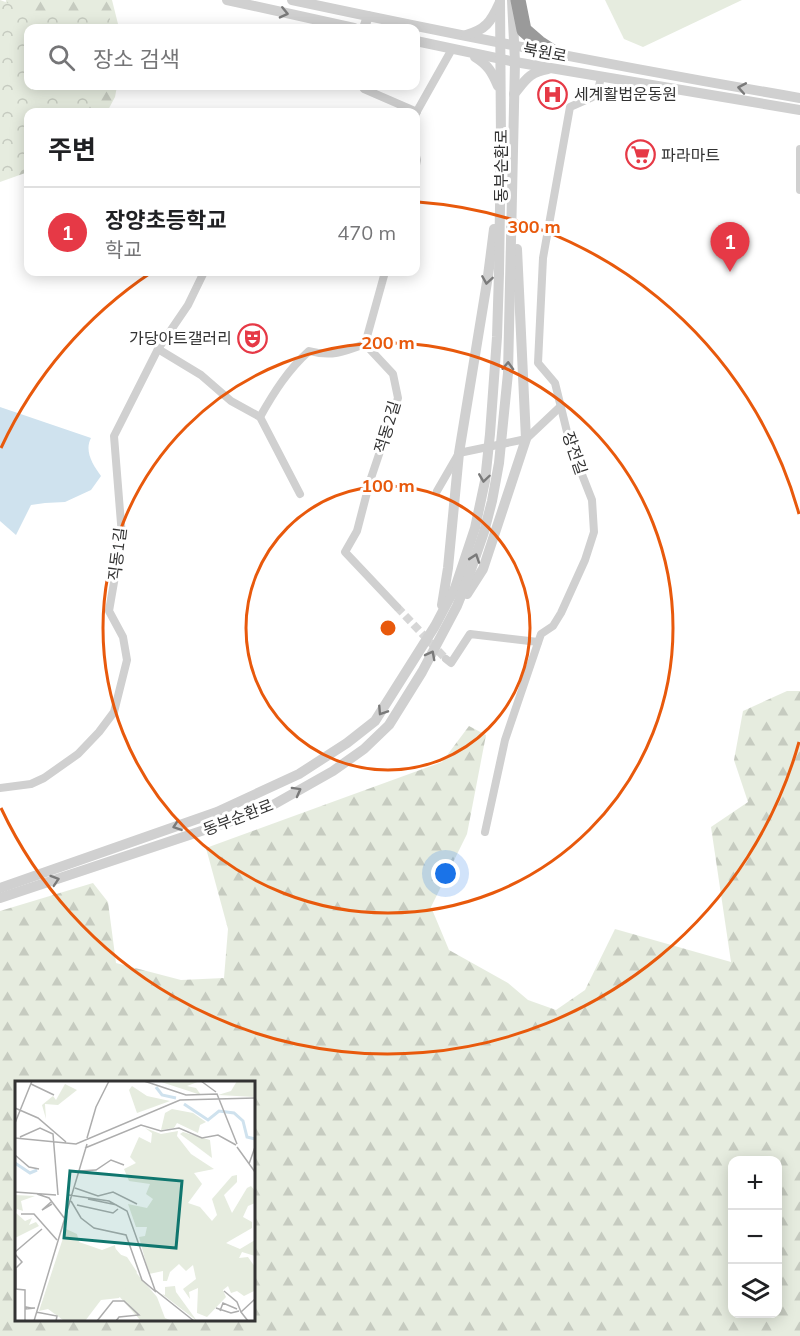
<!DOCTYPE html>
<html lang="ko">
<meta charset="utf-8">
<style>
body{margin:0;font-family:Mulish,"Noto Sans KR",sans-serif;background:#f6f6f6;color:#202124}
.controls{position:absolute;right:18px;bottom:18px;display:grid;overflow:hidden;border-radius:12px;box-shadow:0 3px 15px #0003}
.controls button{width:54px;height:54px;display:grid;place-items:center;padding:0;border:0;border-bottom:2px solid #e0e0e0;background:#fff;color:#202124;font:30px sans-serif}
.you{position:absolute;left:446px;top:874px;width:21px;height:21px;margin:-15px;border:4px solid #fff;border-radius:50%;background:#1a73e8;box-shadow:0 0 0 9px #1a73e833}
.badge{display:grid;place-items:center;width:39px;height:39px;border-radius:50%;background:#e63946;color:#fff;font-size:20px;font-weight:700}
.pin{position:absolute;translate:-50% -50px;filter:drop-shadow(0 2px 3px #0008)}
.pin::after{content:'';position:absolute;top:32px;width:21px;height:18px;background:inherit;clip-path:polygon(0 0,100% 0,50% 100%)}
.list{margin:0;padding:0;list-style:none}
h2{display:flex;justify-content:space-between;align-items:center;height:78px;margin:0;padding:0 24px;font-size:26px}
h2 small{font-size:20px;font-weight:400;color:#757577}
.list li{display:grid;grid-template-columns:39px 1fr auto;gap:18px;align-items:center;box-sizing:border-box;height:90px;padding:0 24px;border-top:2px solid #e0e0e0}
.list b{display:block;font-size:22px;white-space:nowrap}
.list p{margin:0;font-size:20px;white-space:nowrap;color:#757577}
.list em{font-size:20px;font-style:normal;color:#757577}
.icon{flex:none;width:33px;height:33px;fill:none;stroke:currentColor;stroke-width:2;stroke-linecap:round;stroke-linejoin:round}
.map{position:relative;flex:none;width:800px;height:1336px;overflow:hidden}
.search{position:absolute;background:#fff;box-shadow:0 3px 15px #0003;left:24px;top:24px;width:396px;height:66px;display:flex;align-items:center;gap:15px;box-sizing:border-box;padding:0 21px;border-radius:12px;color:#757577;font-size:22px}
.panel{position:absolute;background:#fff;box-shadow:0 3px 15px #0003;left:24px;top:108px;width:396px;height:168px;border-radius:12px}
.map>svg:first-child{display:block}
</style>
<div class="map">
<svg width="800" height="1336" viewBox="0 0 800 1336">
<defs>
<pattern id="forest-firs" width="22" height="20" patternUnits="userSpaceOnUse" patternTransform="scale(1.5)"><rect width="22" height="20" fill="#e6ecdf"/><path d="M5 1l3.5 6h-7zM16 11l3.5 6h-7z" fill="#c6cbc0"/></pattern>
<pattern id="park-crowns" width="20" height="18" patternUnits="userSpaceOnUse" patternTransform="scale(1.5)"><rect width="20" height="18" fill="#e6ecdf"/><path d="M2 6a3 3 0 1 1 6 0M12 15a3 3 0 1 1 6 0" fill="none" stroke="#c6cbc0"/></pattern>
</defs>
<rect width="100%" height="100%" fill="#fff"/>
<!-- forest -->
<g fill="url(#forest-firs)" fill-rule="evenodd">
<path d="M6,0H112L119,28H28V86H117L115,97L107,112H28V172L0,182V18L4,15Z"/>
<path d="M787,691H800V1336H0V911L93,883L108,902L116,963L181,980L224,978L228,929L206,848L442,762L469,726L486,735L467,834L431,907L449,950L508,983L528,1000L556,1010L585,990L615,929L731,962L711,827L748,802L734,760L743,711ZM16,1082H254V1320H16ZM732,1160H778V1314H732Z"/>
</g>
<!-- park -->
<path fill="url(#park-crowns)" d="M0,0L47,17L109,12L111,28H28V86H97L84,112H28V168L0,179Z"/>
<!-- garden -->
<path fill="#e6ecdf" d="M605,0H742L643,47L624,39Z"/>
<!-- water -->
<path fill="#cfe2ee" d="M0,407L91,438C84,451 93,465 101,476L91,490L65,502L45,503L31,505L16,535L0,521Z"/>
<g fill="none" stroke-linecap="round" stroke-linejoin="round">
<!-- minor-tunnel -->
<path stroke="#d6d6d6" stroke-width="8" stroke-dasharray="8 4" stroke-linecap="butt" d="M397,607L446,659"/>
<!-- minor -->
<g stroke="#d0d0d0" stroke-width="8">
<path d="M362,86L364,89L417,112"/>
<path d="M416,113L452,49"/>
<path d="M800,149V190"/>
<path d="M416,156L417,160L416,165"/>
<path d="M385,272L365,344L393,374L398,398L370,481L357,531L345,552L397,607"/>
<path d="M158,349L201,375L231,401L260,417L300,494"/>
<path d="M260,417C274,392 288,370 309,351C331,357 344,352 365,344"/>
<path d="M437,491L459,453L526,439L561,406"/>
<path d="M446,659L451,663L470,634L538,642"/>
<path d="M0,788L31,784L44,778L78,754L99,732L114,712L127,660L123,637L109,611L122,536L114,436L158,349L188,305L204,272"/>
<path d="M485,832L505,740L541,634L553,626L561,613L585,560L594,532L592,500L570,444L555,383L538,363L543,258L570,107L597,95L601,77"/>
</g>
<!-- tertiary -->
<g stroke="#d0d0d0" stroke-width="10">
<path d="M227,0L354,28"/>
<path d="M292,0C461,36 630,69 800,98"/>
<path d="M364,28L368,16"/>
<path d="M466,35C485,30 491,22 499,4"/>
<path d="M416,41L515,62L800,110"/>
<path d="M475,57C488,65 492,72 498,86"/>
<path d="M514,94C525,81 529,72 548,69"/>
<path d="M467,594L483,569L526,439L517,249"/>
<path d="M442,605L448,568L459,453L488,276L494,229"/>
<path d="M0,888L217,812L299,774L347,743L375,721L435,626L455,588L475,528L485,481L490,434L497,337L499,273L501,142L500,0"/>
<path d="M0,898L264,810L333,771L364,749L389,725L422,672L457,606L467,581L484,532L492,501L499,463L508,373L515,62L512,0"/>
</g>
<!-- motorway -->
<path stroke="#9a9a9a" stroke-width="15" d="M518,0L524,30L539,43L556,54"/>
</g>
<!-- one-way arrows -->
<defs><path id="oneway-chevron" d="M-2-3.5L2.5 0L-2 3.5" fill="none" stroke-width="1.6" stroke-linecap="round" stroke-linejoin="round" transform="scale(1.5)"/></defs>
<g stroke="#7a7a7a">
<use href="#oneway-chevron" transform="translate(284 13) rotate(13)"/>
<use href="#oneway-chevron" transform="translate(742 88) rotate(-170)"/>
<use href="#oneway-chevron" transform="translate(487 280) rotate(99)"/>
<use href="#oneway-chevron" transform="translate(508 366) rotate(-88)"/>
<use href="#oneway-chevron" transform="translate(484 478) rotate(98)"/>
<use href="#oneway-chevron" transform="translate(475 558) rotate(-71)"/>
<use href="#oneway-chevron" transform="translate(431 655) rotate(-62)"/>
<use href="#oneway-chevron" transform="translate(382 711) rotate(123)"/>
<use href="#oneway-chevron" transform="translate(297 791) rotate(-29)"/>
<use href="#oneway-chevron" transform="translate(177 826) rotate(161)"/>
<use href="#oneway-chevron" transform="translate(55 880) rotate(-18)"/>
</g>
<!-- distance rings -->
<g fill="none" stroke="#e8590c" stroke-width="3">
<circle cx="388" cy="628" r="142"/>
<circle cx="388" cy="628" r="285"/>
<path d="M799 742A427 427 0 0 1 1 808M1 448A427 427 0 0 1 152 272M418 202A427 427 0 0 1 799 514"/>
</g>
<!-- icons -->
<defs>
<symbol id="hospital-ring" viewBox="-11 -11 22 22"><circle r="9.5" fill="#fff" stroke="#e63946" stroke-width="1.5"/><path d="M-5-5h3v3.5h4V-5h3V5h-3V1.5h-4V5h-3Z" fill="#e63946"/></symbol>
<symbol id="supermarket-ring" viewBox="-11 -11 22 22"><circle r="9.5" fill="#fff" stroke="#e63946" stroke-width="1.5"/><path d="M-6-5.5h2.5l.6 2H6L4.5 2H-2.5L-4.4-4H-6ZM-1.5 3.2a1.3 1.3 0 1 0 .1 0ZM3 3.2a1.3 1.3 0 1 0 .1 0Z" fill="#e63946"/></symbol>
<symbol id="theatre-ring" viewBox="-11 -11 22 22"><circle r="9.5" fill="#fff" stroke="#e63946" stroke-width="1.5"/><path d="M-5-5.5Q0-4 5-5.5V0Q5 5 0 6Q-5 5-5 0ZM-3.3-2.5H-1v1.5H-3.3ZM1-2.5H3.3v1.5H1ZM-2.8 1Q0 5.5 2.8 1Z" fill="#e63946"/></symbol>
</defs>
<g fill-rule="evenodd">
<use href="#hospital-ring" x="536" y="78" width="33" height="33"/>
<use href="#supermarket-ring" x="624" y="138" width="33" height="33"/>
<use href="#theatre-ring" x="236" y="322" width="33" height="33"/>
</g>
<g text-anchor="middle" stroke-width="6" stroke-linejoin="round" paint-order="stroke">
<!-- street labels -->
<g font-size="16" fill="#333" stroke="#fff">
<text transform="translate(545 52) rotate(11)" y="6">북원로</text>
<text transform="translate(501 166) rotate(-90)" y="6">동부순환로</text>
<text transform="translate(387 427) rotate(-73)" y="6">적동2길</text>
<text transform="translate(575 453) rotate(71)" y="6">장전길</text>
<text transform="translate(117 554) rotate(-83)" y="6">직동1길</text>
<text transform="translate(238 817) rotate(-21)" y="6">동부순환로</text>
</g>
<!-- poi labels -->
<g font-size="16" fill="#333" stroke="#fff" text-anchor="start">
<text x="574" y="100">세계활법운동원</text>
<text x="661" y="161">파라마트</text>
<text x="232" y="344" text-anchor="end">가당아트갤러리</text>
</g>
</g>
<!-- overview -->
<g transform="translate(15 1081)">
<rect width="240" height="240" fill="#fff"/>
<path d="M143,0H185L172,5L181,7L186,14ZM222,0H240V16L203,14L216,10ZM50,3L62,9L43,24L30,23L31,38L27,24L38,15L41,19ZM117,5L132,15L155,20L122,32L114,9ZM157,28L178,32L191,41L185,44L183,52L162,42L159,47L146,49L150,32ZM130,47L146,53L163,50L162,55L176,73L199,88L179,92L187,103L173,122L185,126L197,140L202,134L197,118L217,95L222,94V101L209,114L217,132L232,107L236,105L240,110V122L233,125L228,136L237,141V147L211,162L225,168L240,159V175L227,171L224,177L233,176L240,186L239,210L229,215L222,210L216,212L213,205L208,209L211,216L192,236L182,232L183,207L174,211L175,218L168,208L181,198L178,184L171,190L164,183L155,191L152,200H148V190L134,193L124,156L130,155L132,146H121L113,123L132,127L138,118L131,113L135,103L114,100L109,88L121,82L115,76L124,56L136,62L137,52ZM168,51L195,59L197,77L165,53ZM0,114L20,115L6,120L8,130L2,128L1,132L10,140L17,137L14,144L21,141L24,145L0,157ZM100,167L142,216L150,237L157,240H126L103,214ZM160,205L161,211L182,240L147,213L150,214V206Z" fill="#e6ecdf"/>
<path d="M51,148L62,153L64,161L87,169L100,164L101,172L112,176L122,191L104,217L86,219L70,240L48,239L33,228L24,230Z" fill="#e6ecdf"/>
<path fill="none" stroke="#cfe2ee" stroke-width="3" d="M141,6L147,14L161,17M169,23L193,39L204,30L219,32L228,40L232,56L240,58M0,82L15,92L22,89"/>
<path fill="none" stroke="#adadad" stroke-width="1.5" d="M129,0L171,14L202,13L222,63M186,0L201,11M16,3L39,14M0,27L23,37L51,61M0,42L17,0M5,56L25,47L38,53L43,114M0,57L61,63L165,19L240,17M72,57L81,26L94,0M222,66L240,91M70,67L126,44L146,50L164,47L187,57L203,54L221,64M0,74L14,86L24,88M234,83L240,66M64,90L81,89L96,79L109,84M60,107L83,115L98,111L122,123M0,111L41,114M22,113L34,117L50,138M54,114L94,120L112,130L140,209L179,240M73,118L102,124M56,120L66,137L79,147L111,154L127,199L141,211M36,121L27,129L37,123M62,124L98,132L103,128M6,133H19L42,159M0,171L27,148M0,173L7,181L0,188M1,187V208M0,208L10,209V240M209,210L222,221L226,231M11,226L16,227H20L11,228ZM201,227L216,232L224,230M205,230L208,222L222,228M21,231L42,235L41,240M19,240L72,63M82,240L98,220H109L124,234L104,236L101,240M233,240L226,231L240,218"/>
<path fill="#0f766e" fill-opacity="0.15" stroke="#0f766e" stroke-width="3" d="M55,90L167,100L161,167L49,157Z"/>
<rect width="240" height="240" fill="none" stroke="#333" stroke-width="3"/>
</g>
<circle cx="388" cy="628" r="9" fill="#e8590c" stroke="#fff" stroke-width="3"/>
<g font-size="18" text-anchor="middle" font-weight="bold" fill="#e8590c" stroke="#fff" stroke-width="6" stroke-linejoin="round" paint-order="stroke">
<text x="534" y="233">300 m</text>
<text x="388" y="349">200 m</text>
<text x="388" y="492">100 m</text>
</g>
</svg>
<div class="controls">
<button>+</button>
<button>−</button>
<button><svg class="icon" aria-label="layers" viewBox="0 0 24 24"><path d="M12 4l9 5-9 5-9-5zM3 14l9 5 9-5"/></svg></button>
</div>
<div class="you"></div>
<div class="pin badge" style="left:730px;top:272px">1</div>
<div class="search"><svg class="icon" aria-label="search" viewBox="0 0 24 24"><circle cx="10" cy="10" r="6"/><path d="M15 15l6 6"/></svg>장소 검색</div>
<section class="panel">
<h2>주변<small></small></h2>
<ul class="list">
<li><span class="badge">1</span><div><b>장양초등학교</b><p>학교</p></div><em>470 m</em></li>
</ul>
</section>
</div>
